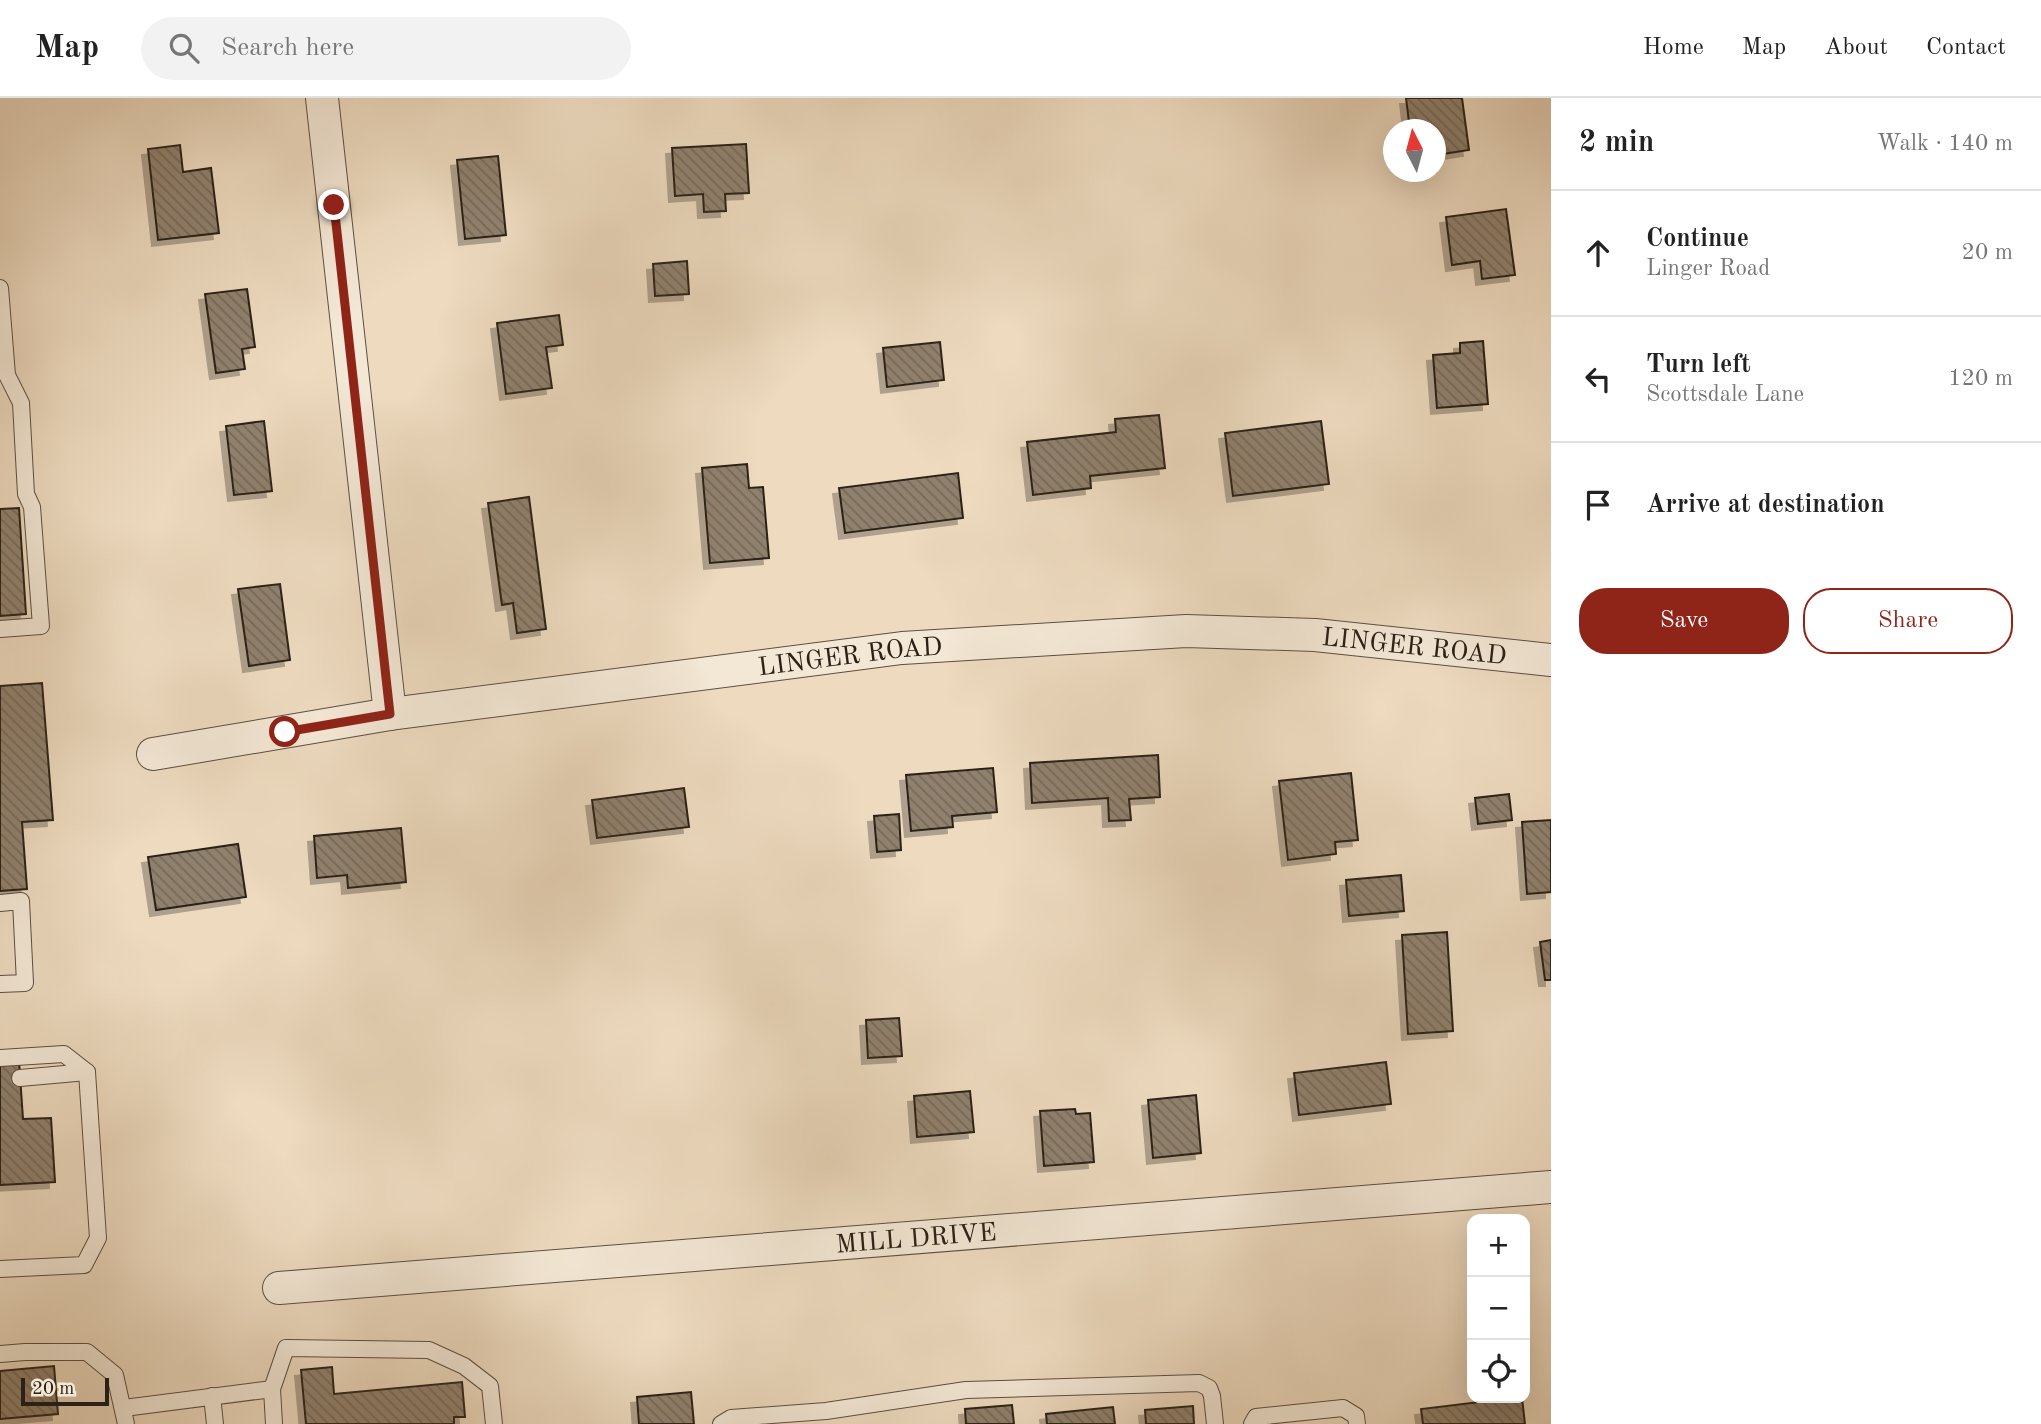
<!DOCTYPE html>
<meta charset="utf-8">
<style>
body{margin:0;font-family:"Old Standard TT",serif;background:#f2f2f2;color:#222}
.controls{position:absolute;right:21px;bottom:21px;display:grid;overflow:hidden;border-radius:14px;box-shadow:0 7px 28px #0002}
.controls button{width:63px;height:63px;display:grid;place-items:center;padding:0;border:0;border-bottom:2px solid #e0e0e0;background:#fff;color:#222;font:35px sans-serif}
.compass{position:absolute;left:1383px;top:21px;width:63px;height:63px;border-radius:50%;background:#fff;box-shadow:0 7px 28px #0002;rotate:354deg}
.scale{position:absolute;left:21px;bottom:18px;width:88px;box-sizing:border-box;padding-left:7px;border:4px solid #2b2117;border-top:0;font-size:19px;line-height:24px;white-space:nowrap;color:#2b2117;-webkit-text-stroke:5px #f3e7d5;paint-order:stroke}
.stop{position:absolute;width:21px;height:21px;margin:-16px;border:5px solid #8f2418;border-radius:50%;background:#fff}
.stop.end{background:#8f2418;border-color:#fff;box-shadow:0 2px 7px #0008}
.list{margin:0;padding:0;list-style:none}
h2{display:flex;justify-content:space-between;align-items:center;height:91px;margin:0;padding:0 28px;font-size:30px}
h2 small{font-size:23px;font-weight:400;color:#767676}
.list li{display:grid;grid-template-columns:46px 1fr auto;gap:21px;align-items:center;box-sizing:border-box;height:126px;padding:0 28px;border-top:2px solid #e0e0e0}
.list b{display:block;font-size:26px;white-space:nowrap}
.list p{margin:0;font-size:23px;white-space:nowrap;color:#767676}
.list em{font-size:23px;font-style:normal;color:#767676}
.actions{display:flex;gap:14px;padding:21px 28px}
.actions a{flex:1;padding:16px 0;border:2px solid #8f2418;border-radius:28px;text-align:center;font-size:24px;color:#8f2418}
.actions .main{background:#8f2418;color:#fff}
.icon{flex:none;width:38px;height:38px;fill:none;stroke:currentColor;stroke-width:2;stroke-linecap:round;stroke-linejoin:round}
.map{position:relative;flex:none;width:1551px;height:1326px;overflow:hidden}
header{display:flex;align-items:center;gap:42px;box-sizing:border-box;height:98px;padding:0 35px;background:#fff;border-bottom:2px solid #e0e0e0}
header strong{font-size:33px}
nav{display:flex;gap:38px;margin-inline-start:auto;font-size:24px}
.search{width:490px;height:63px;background:#f2f2f2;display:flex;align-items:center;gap:18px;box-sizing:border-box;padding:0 24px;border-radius:38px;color:#767676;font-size:26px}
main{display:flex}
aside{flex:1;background:#fff}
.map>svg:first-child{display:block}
</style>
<header>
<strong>Map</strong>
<div class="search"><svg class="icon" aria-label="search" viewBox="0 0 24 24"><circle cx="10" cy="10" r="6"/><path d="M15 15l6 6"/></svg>Search here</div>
<nav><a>Home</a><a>Map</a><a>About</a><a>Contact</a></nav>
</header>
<main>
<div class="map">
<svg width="1551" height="1326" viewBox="0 0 1551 1326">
<defs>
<pattern id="building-back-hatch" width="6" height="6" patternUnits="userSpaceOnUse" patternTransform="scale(1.75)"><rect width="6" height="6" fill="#90816e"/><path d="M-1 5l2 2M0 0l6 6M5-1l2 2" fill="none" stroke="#766959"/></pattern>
<filter id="shadow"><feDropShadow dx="-6" dy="6" stdDeviation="0" flood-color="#0004"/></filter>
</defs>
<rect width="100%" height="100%" fill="#eddabf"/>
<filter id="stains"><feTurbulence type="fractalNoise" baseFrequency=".00286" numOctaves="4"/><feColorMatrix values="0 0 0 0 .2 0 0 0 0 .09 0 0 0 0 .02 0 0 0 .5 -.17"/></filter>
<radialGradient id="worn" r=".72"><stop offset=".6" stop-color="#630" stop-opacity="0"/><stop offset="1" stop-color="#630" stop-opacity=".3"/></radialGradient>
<!-- building -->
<g fill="url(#building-back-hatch)" stroke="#2b2117" stroke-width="2" filter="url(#shadow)">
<path d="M1406,0H1462L1469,52L1436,57V32H1410Z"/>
<path d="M746,46L749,95L725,96L726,113L704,114L703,96L675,98L672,50Z"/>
<path d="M180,47L183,74L211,70L219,135L158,142L148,51Z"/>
<path d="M498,58L506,137L465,141L457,62Z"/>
<path d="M1506,111L1515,177L1482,181L1480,163L1452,167L1446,119Z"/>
<path d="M687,163L689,196L655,198L653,166Z"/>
<path d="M247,191L255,249L242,251L245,271L216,275L205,196Z"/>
<path d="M559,217L563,247L546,249L552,290L506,296L497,225Z"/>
<path d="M1483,243L1488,306L1437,310L1433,257L1460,255V245Z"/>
<path d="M940,244L944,282L887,289L883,250Z"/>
<path d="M1159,317L1165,370L1090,378L1091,390L1033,397L1027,344L1116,334L1115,321Z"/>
<path d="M264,323L272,393L234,397L226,328Z"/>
<path d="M1321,323L1329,386L1233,398L1225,335Z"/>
<path d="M747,366L749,390L763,389L769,460L710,465L702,370Z"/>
<path d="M958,375L963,420L845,435L839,390Z"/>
<path d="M529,399L546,531L517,535L513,505L502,507L488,405Z"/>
<path d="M19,410L26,516L0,518V411Z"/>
<path d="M280,486L290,562L249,568L238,491Z"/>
<path d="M42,585L53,722L22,724L27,791L0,793V588Z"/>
<path d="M1158,657L1160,699L1129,701L1131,722L1109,723L1108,700L1032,705L1030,665Z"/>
<path d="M993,670L997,714L952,718L953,729L911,733L906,677Z"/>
<path d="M1351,675L1358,742L1335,744L1336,756L1288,762L1279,683Z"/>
<path d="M684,690L689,729L597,740L592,702Z"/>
<path d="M1509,696L1512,722L1478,726L1475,700Z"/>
<path d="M899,716L901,752L877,754L874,718Z"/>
<path d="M1551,722V794L1527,796L1522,724Z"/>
<path d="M401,730L406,784L348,790L347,777L317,780L314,738Z"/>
<path d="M238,746L246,799L156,812L148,759Z"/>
<path d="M1401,777L1404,813L1349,818L1346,782Z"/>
<path d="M1447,834L1453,933L1408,936L1402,837Z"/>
<path d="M1551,842V882H1545L1540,844Z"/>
<path d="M899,920L902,958L868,960L866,922Z"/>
<path d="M19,963L23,1021L51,1020L55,1084L0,1087V964Z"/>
<path d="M1386,964L1391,1006L1299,1017L1294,975Z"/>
<path d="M970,993L974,1034L917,1039L914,998Z"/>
<path d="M1196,997L1201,1055L1153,1060L1148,1002Z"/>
<path d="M1075,1011L1076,1016L1090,1015L1094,1064L1044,1068L1040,1013Z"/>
<path d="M54,1268L58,1316L0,1321V1273Z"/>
<path d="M332,1269L334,1296L462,1284L465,1319H454V1326H306L301,1272Z"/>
<path d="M691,1294L694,1326H639L637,1299Z"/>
<path d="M1513,1300H1522L1525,1326H1423L1421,1311Z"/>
<path d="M1012,1307L1014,1326H966L965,1311Z"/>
<path d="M1193,1308L1194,1326H1146L1145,1312Z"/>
<path d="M1113,1309L1115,1326H1047L1046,1316Z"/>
</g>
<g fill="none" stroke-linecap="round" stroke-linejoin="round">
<defs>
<g id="lane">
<path d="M0,190L7,277L21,305L26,396L32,409L41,528L0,531"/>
<path d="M0,805L21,803L25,885L0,886"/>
<path d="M0,960L64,956L87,974L98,1140L84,1167L0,1171"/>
<path d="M20,980L87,974"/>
<path d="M0,1256L25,1254H87L115,1277L126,1326"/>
<path d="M212,1298L215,1326"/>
<path d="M124,1310L272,1291"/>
<path d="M274,1326L272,1291L286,1250L429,1252L464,1268L490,1288L494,1326"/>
<path d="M721,1326L731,1320L826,1313L966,1292L1199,1285L1209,1290L1212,1298L1215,1326"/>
<path d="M1252,1326L1256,1319L1343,1310L1356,1318L1357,1326"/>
</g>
<g id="street">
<path d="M322,0L390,616"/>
<path id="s1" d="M153,656L390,616L902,550L1186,533L1315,537L1551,562"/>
<path id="s2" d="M279,1190L1551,1089"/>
</g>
</defs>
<!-- lane casing -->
<use href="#lane" stroke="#5c4f41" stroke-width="18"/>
<!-- street casing -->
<use href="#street" stroke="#5c4f41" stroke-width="34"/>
<!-- lane -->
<use href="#lane" stroke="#f3e7d5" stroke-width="16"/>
<!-- street -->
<use href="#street" stroke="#f3e7d5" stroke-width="32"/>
</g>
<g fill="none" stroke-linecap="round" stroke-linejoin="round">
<!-- route -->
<path stroke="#8f2418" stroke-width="9" d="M285,634L390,616L334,107"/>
</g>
<g text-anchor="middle" stroke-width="7" stroke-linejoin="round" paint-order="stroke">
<!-- street labels -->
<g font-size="26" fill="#2b2117" stroke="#f3e7d5">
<text dy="9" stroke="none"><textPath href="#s1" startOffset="1270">LINGER ROAD</textPath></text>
<text dy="9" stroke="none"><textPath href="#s1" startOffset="704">LINGER ROAD</textPath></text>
<text dy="9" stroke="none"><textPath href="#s2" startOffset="639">MILL DRIVE</textPath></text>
</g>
</g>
<rect width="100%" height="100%" filter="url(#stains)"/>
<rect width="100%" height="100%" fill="url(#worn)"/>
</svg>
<div class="controls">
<button>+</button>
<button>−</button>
<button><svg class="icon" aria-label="locate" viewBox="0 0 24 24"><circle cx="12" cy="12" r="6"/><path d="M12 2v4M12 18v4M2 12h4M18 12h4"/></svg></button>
</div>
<svg class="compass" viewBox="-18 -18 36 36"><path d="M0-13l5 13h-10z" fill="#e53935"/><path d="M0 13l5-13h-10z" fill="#767676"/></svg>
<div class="scale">20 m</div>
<div class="stop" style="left:285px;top:634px"></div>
<div class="stop end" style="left:334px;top:107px"></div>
</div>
<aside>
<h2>2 min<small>Walk · 140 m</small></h2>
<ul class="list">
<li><svg class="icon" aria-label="ahead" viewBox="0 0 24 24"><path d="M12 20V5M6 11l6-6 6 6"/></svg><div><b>Continue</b><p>Linger Road</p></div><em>20 m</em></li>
<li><svg class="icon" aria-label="left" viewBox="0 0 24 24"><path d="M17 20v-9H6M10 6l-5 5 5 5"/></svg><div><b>Turn left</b><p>Scottsdale Lane</p></div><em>120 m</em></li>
<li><svg class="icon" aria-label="arrive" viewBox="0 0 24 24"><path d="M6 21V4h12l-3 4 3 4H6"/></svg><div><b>Arrive at destination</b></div></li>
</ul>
<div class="actions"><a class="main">Save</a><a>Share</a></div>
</aside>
</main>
